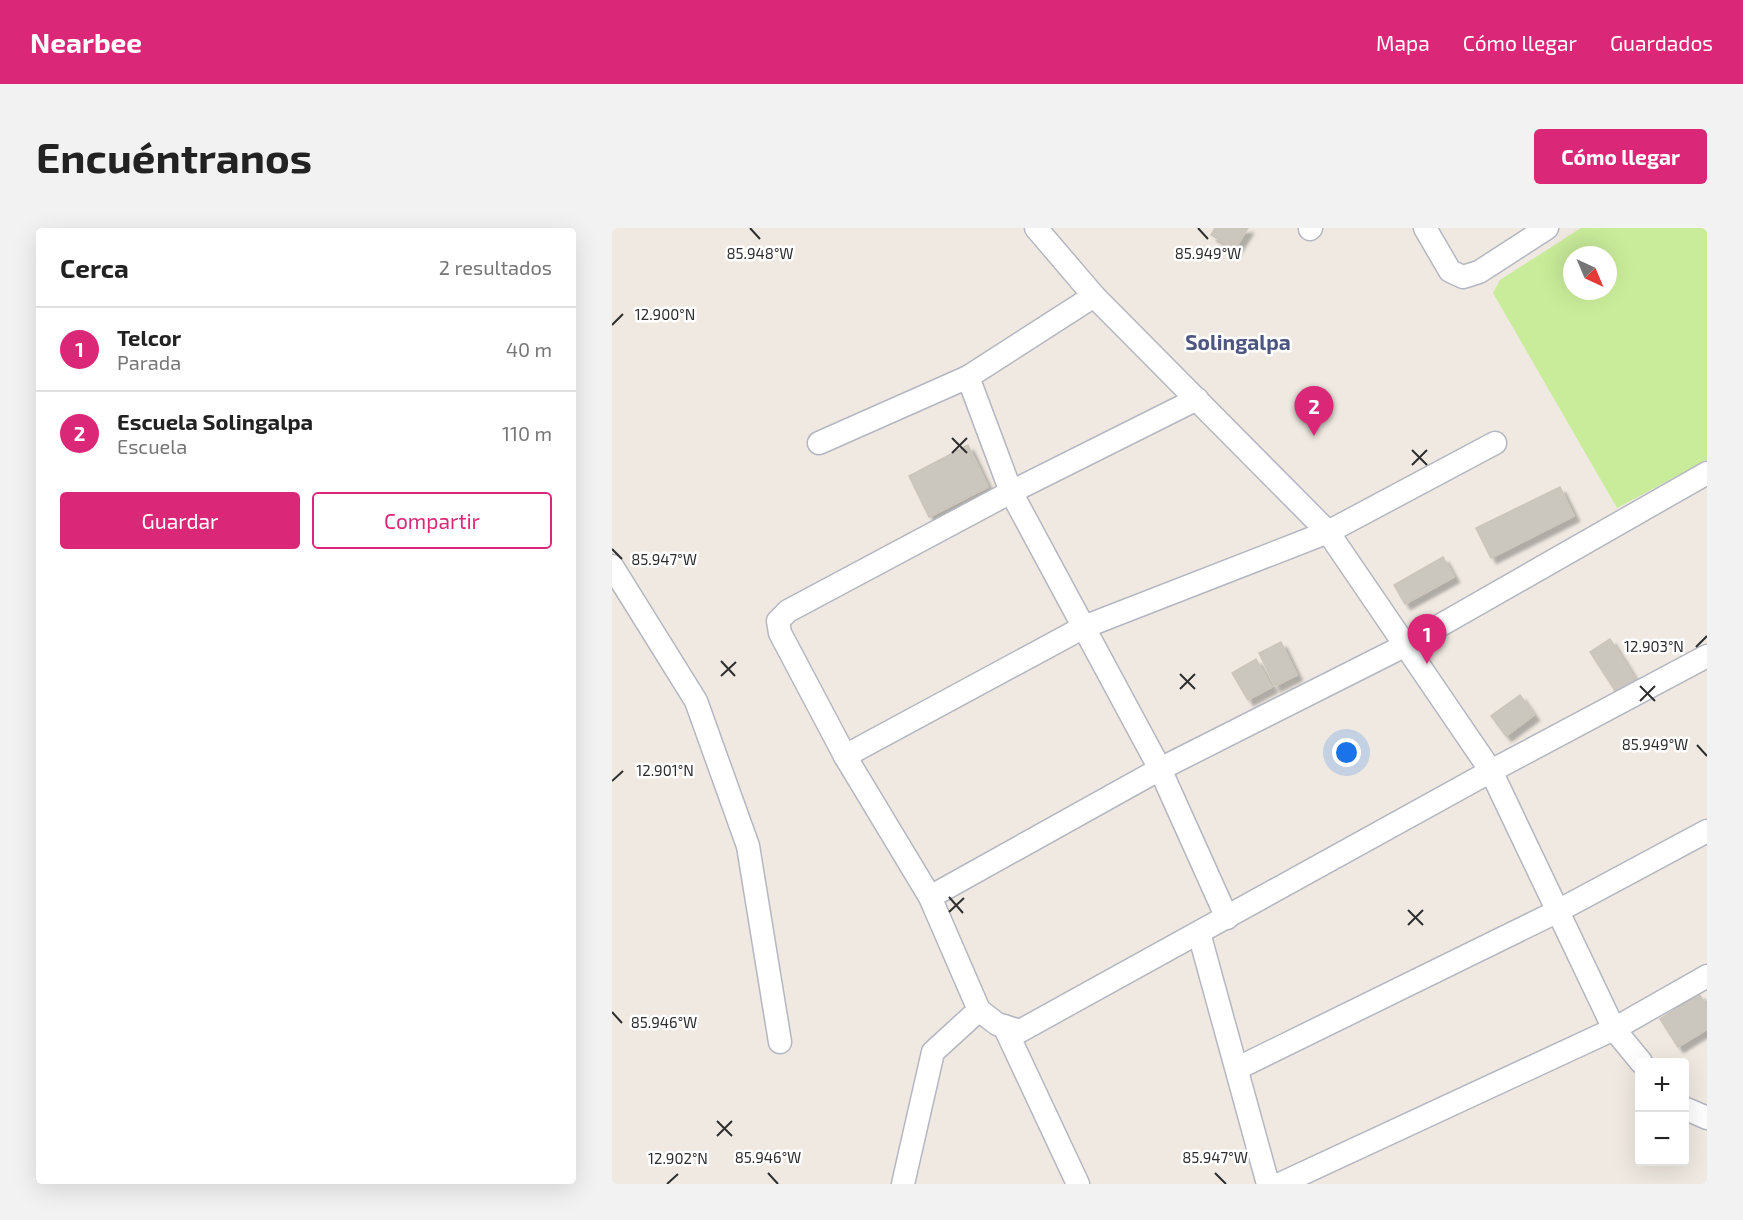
<!DOCTYPE html>
<html lang="es">
<meta charset="utf-8">
<style>
body{margin:0;font-family:"Exo 2",sans-serif;background:#f2f2f2;color:#222}
.controls{position:absolute;right:18px;bottom:18px;display:grid;overflow:hidden;border-radius:6px;box-shadow:0 6px 24px #0002}
.controls button{width:54px;height:54px;display:grid;place-items:center;padding:0;border:0;border-bottom:2px solid #e0e0e0;background:#fff;color:#222;font:30px sans-serif}
.compass{position:absolute;left:951px;top:18px;width:54px;height:54px;border-radius:50%;background:#fff;box-shadow:0 6px 24px #0002;rotate:136deg}
.you{position:absolute;left:735px;top:525px;width:21px;height:21px;margin:-15px;border:4px solid #fff;border-radius:50%;background:#1a73e8;box-shadow:0 0 0 9px #1a73e833}
.badge{display:grid;place-items:center;width:39px;height:39px;border-radius:50%;background:#db2777;color:#fff;font-size:20px;font-weight:700}
.pin{position:absolute;translate:-50% -50px;filter:drop-shadow(0 2px 3px #0008)}
.pin::after{content:'';position:absolute;top:32px;width:21px;height:18px;background:inherit;clip-path:polygon(0 0,100% 0,50% 100%)}
.list{margin:0;padding:0;list-style:none}
h2{display:flex;justify-content:space-between;align-items:center;height:78px;margin:0;padding:0 24px;font-size:26px}
h2 small{font-size:20px;font-weight:400;color:#767676}
.list li{display:grid;grid-template-columns:39px 1fr auto;gap:18px;align-items:center;box-sizing:border-box;height:84px;padding:0 24px;border-top:2px solid #e0e0e0}
.list b{display:block;font-size:22px;white-space:nowrap}
.list p{margin:0;font-size:20px;white-space:nowrap;color:#767676}
.list em{font-size:20px;font-style:normal;color:#767676}
.actions{display:flex;gap:12px;padding:18px 24px}
.actions a{flex:1;padding:14px 0;border:2px solid #db2777;border-radius:6px;text-align:center;font-size:21px;color:#db2777}
.actions .main{background:#db2777;color:#fff}
.map{position:relative;flex:none;width:1095px;height:956px;overflow:hidden;border-radius:6px}
header{display:flex;align-items:center;gap:36px;box-sizing:border-box;height:84px;padding:0 30px;background:#db2777;color:#fff}
header strong{font-size:28px}
nav{display:flex;gap:33px;margin-inline-start:auto;font-size:21px}
.intro{display:flex;align-items:center;justify-content:space-between;box-sizing:border-box;height:144px;padding:0 36px}
h1{margin:0;font-size:42px}
.button{padding:15px 27px;border-radius:6px;background:#db2777;color:#fff;font-size:21px;font-weight:700}
main{display:flex;gap:36px;padding:0 36px}
aside{flex:1;background:#fff;border-radius:6px;box-shadow:0 6px 24px #0002}
.map>svg:first-child{display:block}
</style>
<header>
<strong>Nearbee</strong>
<nav><a>Mapa</a><a>Cómo llegar</a><a>Guardados</a></nav>
</header>
<div class="intro"><h1>Encuéntranos</h1><a class="button">Cómo llegar</a></div>
<main>
<aside>
<h2>Cerca<small>2 resultados</small></h2>
<ul class="list">
<li><span class="badge">1</span><div><b>Telcor</b><p>Parada</p></div><em>40 m</em></li>
<li><span class="badge">2</span><div><b>Escuela Solingalpa</b><p>Escuela</p></div><em>110 m</em></li>
</ul>
<div class="actions"><a class="main">Guardar</a><a>Compartir</a></div>
</aside>
<div class="map">
<svg width="1095" height="956" viewBox="0 0 1095 956">
<defs>
<filter id="shadow"><feDropShadow dx="5.5" dy="5.5" stdDeviation="1.5" flood-color="#0004"/></filter>
</defs>
<rect width="100%" height="100%" fill="#efe9e1"/>
<!-- pitch -->
<path fill="#c9ec9a" fill-rule="evenodd" d="M969,0H1095V232L1005,280L881,65L888,52ZM960,27H996V63H960Z"/>
<!-- building -->
<g fill="#cbc7bf" stroke="#cbc5ba" stroke-width="1.5" filter="url(#shadow)">
<path d="M603,0H636L623,21L599,7Z"/>
<path d="M356,217L376,259L317,289L297,248Z"/>
<path d="M948,259L962,288L879,330L864,300Z"/>
<path d="M831,329L842,349L793,376L782,357Z"/>
<path d="M998,411L1023,451L1004,464L978,424Z"/>
<path d="M669,414L685,447L663,458L647,425Z"/>
<path d="M644,431L660,459L636,472L620,445Z"/>
<path d="M908,467L922,487L894,508L879,488Z"/>
<path d="M1087,766L1095,778V801L1066,819L1048,791Z"/>
</g>
<g fill="none" stroke-linecap="round" stroke-linejoin="round">
<defs>
<g id="minor">
<path d="M424,0L482,68L716,304L879,543L1002,801L1029,834"/>
<path d="M813,0L838,43L851,49L867,44L935,0"/>
<path d="M698,1L699,0"/>
<path d="M356,149L399,264L548,541L615,690"/>
<path d="M585,171L399,264L176,383L166,393L168,405L233,528L318,669L367,782L385,796L408,803L879,543L1095,428"/>
<path d="M207,215L356,149L482,68"/>
<path d="M0,338L84,473L136,618L168,814"/>
<path d="M233,528L472,399L716,304L883,215"/>
<path d="M318,669L548,541L792,418L1095,245"/>
<path d="M587,705L656,956"/>
<path d="M392,798L466,956"/>
<path d="M626,840L944,684L1095,603"/>
<path d="M1072,880L1095,890"/>
<path d="M291,956L321,824L367,782"/>
<path d="M668,956L1002,801L1095,748"/>
</g>
</defs>
<!-- minor casing -->
<use href="#minor" stroke="#b4b7c1" stroke-width="25"/>
<!-- minor -->
<use href="#minor" stroke="#fff" stroke-width="22"/>
</g>
<!-- ticks -->
<path fill="none" stroke="#2e2e2e" stroke-width="2" d="M138,0L148,11M586,0L596,11M0,97L11,86M340,210L355,225M800,222L815,237M340,225L355,210M800,237L815,222M0,321L10,331M1084,419L1095,408M109,433L123,448M568,446L583,461M109,448L124,434M1028,458L1043,473M568,461L583,446M1028,473L1043,458M1085,517L1095,528M0,553L11,543M337,669L351,685M796,682L811,697M337,684L352,670M796,697L811,682M0,784L10,795M105,893L120,908M105,908L120,893M156,945L166,956M603,945L614,956M55,956L66,946"/>
<g text-anchor="middle" stroke-width="5" stroke-linejoin="round" paint-order="stroke">
<!-- quarter labels -->
<g font-size="21" font-weight="bold" fill="#4d5680" stroke="#fff">
<text x="626" y="122">Solingalpa</text>
</g>
</g>
<g font-size="15" text-anchor="middle" fill="#2e2e2e" stroke="#fff" stroke-width="5" stroke-linejoin="round" paint-order="stroke">
<text x="148" y="31">85.948°W</text>
<text x="596" y="31">85.949°W</text>
<text x="53" y="92">12.900°N</text>
<text x="52" y="337">85.947°W</text>
<text x="1042" y="424">12.903°N</text>
<text x="1043" y="522">85.949°W</text>
<text x="53" y="548">12.901°N</text>
<text x="52" y="800">85.946°W</text>
<text x="156" y="935">85.946°W</text>
<text x="603" y="935">85.947°W</text>
<text x="66" y="936">12.902°N</text>
</g>
</svg>
<div class="controls">
<button>+</button>
<button>−</button>
</div>
<svg class="compass" viewBox="-18 -18 36 36"><path d="M0-13l5 13h-10z" fill="#e53935"/><path d="M0 13l5-13h-10z" fill="#767676"/></svg>
<div class="you"></div>
<div class="pin badge" style="left:815px;top:436px">1</div>
<div class="pin badge" style="left:702px;top:208px">2</div>
</div>
</main>
